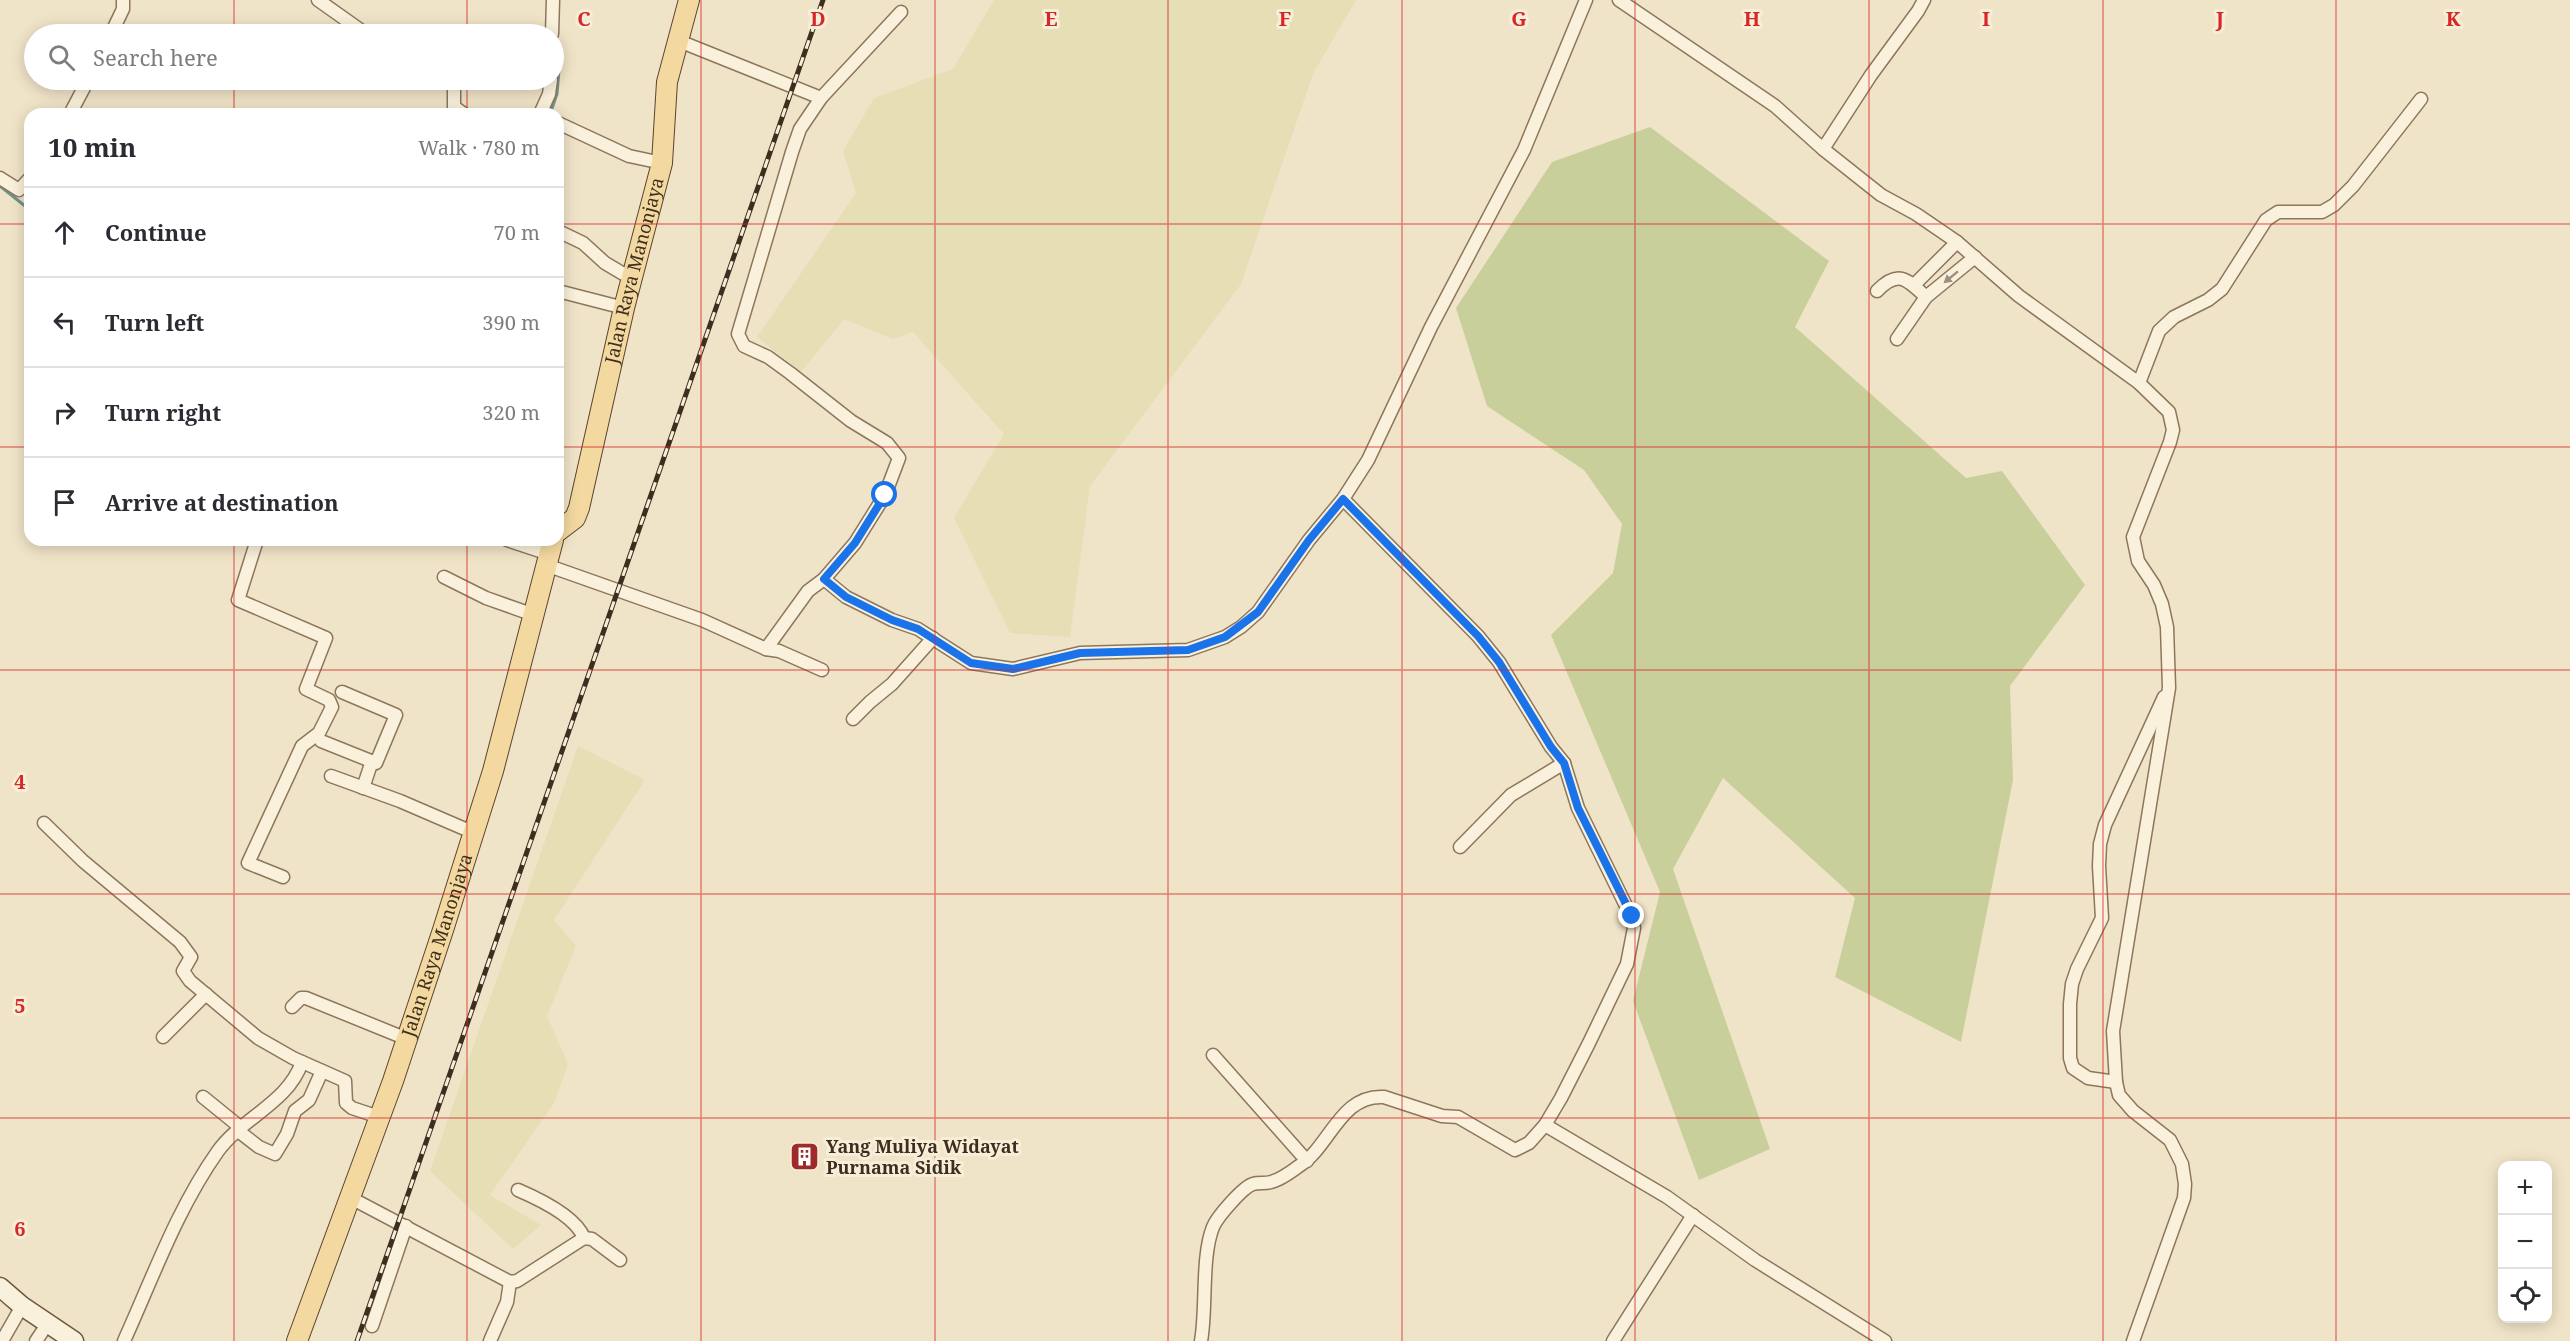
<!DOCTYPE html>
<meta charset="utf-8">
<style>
body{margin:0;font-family:"Noto Serif",serif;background:#f7f7f7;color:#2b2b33}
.controls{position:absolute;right:18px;bottom:18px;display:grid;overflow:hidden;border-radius:12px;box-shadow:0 3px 15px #0003}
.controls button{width:54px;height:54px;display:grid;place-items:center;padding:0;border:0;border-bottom:2px solid #e1e1e2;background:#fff;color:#2b2b33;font:30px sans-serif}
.stop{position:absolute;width:18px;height:18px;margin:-14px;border:4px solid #1a73e8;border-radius:50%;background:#fff}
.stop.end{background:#1a73e8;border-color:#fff;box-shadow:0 2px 6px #0008}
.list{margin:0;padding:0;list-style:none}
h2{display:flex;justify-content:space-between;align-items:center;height:78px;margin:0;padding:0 24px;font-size:26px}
h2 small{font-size:20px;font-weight:400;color:#7c7c81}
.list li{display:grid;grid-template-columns:39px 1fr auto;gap:18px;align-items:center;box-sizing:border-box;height:90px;padding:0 24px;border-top:2px solid #e1e1e2}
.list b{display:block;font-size:22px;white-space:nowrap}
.list em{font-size:20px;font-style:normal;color:#7c7c81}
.icon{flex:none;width:33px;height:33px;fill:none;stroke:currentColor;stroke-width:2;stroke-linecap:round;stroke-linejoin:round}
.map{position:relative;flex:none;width:2570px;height:1341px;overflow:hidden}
.search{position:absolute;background:#fff;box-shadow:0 3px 15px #0003;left:24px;top:24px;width:540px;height:66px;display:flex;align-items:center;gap:15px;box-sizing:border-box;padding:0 21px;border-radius:33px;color:#7c7c81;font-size:22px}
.panel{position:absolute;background:#fff;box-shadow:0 3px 15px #0003;left:24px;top:108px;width:540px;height:438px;border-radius:18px}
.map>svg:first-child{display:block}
</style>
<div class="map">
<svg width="2570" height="1341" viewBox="0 0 2570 1341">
<rect width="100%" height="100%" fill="#f0e4c8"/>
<!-- farmland -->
<g fill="#e6deb5">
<path d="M994,0H1356L1313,74L1241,284L1090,486L1070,637L1010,633L954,518L1004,434L913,332L893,339L844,319L801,372L757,337L856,193L843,151L874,98L953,69Z"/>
<path d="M578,746L645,780L554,920L576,946L547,1016L568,1064L554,1103L490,1195L541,1225L513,1249L430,1171Z"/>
</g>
<!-- green -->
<path fill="#c9cf9b" d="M1650,127L1829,261L1795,327L1966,478L2002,471L2085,585L2010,686L2013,780L1961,1042L1835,977L1855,898L1723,778L1673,869L1770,1149L1699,1180L1633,1001L1660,892L1551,635L1613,573L1622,524L1584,470L1487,406L1456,308L1552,162Z"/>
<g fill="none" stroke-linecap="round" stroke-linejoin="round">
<!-- stream -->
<g stroke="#6f938a" stroke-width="3">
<path d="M550,114L557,94L559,70"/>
<path d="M0,186L30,210"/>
</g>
<defs>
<g id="street">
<path d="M318,0L366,34"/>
<path d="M1619,0L1775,106L1823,149L1881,195L1916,214L1957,242L2019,296L2139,383L2169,412L2173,430L2170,442L2133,537L2138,561L2154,585L2162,604L2167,627L2169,688L2113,1031L2116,1082L2119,1095L2133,1111L2170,1140L2182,1164L2185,1184L2184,1198L2133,1341"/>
<path d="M111,34L123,9V0"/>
<path d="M552,34L553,0"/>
<path d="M451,80L454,86V107L464,114"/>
<path d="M821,98L901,12"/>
<path d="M70,114L88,80"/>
<path d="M540,114L549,94L551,80"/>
<path d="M558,123L629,156L662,163"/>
<path d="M1823,149L1871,75L1918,11L1924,0"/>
<path d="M0,178L19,190L30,178"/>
<path d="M558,231L583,243L605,263L632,279"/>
<path d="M1914,285L1957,242"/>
<path d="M558,291L624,308"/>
<path d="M1877,291C1898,269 1907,279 1926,297"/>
<path d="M1897,339L1926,297L1975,257"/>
<path d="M2139,383L2159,331L2174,317L2208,300L2222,289L2266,220L2278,212H2322L2334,205L2353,186L2421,99"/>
<path d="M257,540L238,600L326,638L306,689L329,700L332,707L319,733L302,746L248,863L283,877"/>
<path d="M507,540L549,554"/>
<path d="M546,565L702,620L766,649L808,591L824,579L855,543L885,495L899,458L887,443L851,421L790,373L768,357L744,346L738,334L792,152L800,129L821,98L679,41"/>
<path d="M444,577L486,598L534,615"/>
<path d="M824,579L846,597L892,620L918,629L971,663L1013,669L1080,653L1188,650L1225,637L1241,627L1258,612L1309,540L1343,499L1368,460L1431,327L1524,150L1586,0"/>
<path d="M766,649L779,651L822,670"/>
<path d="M853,719L870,702L892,684L933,638"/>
<path d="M321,741L376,763L396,715L342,692"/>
<path d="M331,776L400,801L472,832"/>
<path d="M363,788L372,761"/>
<path d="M44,823L83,861L180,942L191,957L183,971L190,981L258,1038L293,1058L345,1081L346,1103L352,1108L379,1117"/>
<path d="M1460,847L1511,795L1564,763"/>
<path d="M292,1007L301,998H306L407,1039"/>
<path d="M163,1037L206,994"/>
<path d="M1213,1055L1307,1161"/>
<path d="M2116,1082L2088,1078L2073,1068L2070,1058V1004L2072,984L2077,969L2102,918L2099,866L2100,844L2105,825L2164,697"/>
<path d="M203,1097L240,1127"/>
<path d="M1545,1125L1667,1197L1755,1260L1885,1341"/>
<path d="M237,1130L259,1147L275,1154L287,1134L295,1111L309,1100L322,1071"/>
<path d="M518,1190C539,1199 576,1217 584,1238"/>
<path d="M349,1197L510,1282L517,1281L584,1238L592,1239L620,1260"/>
<path d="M372,1326L406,1226"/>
<path d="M2,1341L22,1306"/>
<path d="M36,1341L48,1323"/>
<path d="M124,1341C153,1277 177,1209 218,1151C243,1117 288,1103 302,1062"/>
<path d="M490,1341L507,1302L510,1282"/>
<path d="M1201,1341C1207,1308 1201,1257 1213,1227C1217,1217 1243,1187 1253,1184C1259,1182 1265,1184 1271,1182C1280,1180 1291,1172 1299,1166C1330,1147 1340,1094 1384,1097L1442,1116L1458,1117L1515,1150L1529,1143L1545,1125L1561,1098L1589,1043L1627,964L1634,928L1631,916L1578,808L1564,763L1551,747L1499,662L1478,636L1343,499"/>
<path d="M1613,1341L1693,1215"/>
</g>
<path id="secondary" d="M0,1287L22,1306L74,1341"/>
<g id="primary">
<path id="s1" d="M558,531L575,518L579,508L624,308L662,163L667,82L689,0"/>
<path id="s2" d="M297,1341L393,1081L443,930L493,771L553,540"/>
</g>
</defs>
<!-- street casing -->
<use href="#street" stroke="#8d765c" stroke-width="15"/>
<!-- secondary casing -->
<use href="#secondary" stroke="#6f573f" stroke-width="21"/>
<!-- primary casing -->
<use href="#primary" stroke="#5b4430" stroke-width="22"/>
<!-- street -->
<use href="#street" stroke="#faf1dc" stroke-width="12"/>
<!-- secondary -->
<use href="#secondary" stroke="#faf1dc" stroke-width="18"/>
<!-- primary -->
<use href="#primary" stroke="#f3d9a0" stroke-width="20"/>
<defs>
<path id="rail" d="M357,1341L823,0"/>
</defs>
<!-- rail casing -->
<use href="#rail" stroke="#3d2e20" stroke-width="5"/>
<!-- rail -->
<use href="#rail" stroke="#f7eed8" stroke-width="3" stroke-dasharray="9" stroke-linecap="butt"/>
</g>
<!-- one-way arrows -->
<defs><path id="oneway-solid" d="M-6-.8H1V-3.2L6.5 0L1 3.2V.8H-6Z" transform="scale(1.5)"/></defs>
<use fill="#9c907e" href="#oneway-solid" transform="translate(1951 277) rotate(141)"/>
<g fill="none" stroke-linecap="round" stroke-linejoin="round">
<!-- route -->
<path stroke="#1a73e8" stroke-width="8" d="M885,495L855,543L824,579L846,597L892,620L918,629L971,663L1013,669L1080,653L1188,650L1225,637L1258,612L1309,540L1343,499L1478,636L1499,662L1551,747L1564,763L1578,808L1632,916"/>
</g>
<!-- grid -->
<path fill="none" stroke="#d62828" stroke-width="1.5" stroke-opacity="0.55" d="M234,0V34M467,0V34M701,0V1341M935,0V1341M1168,0V1341M1402,0V1341M1635,0V1341M1869,0V1341M2103,0V1341M2336,0V1341M234,80V114M467,80V114M0,224H30M558,224H2570M0,447H30M558,447H2570M234,540V1341M467,540V1341M0,670H2570M0,894H2570M0,1118H2570"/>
<!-- icons -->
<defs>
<symbol id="building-square" viewBox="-11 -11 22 22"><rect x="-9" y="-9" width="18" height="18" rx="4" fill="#9e2a2b" stroke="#f7eed8"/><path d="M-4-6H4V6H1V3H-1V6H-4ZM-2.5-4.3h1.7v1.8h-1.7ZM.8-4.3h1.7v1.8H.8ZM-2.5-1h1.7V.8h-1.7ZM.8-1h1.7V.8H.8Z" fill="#fff"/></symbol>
</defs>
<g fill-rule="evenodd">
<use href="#building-square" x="788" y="1140" width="33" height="33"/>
</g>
<g text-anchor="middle" stroke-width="6" stroke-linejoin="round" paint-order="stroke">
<!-- street labels -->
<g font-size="18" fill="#3d2e20" stroke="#f7eed8">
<text dy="6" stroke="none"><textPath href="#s1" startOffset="276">Jalan Raya Manonjaya</textPath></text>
<text dy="6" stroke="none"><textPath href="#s2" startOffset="420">Jalan Raya Manonjaya</textPath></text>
</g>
<!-- poi labels -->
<g font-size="18" font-weight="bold" fill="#3d2e20" stroke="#f7eed8" text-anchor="start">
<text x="826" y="1153">Yang Muliya Widayat<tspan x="826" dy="21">Purnama Sidik</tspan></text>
</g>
</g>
<g font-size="20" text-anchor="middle" font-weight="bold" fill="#d62828" stroke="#f7eed8" stroke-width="6" stroke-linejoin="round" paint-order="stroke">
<text x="584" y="26">C</text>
<text x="818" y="26">D</text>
<text x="1051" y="26">E</text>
<text x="1285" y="26">F</text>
<text x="1519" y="26">G</text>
<text x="1752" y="26">H</text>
<text x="1986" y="26">I</text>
<text x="2220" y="26">J</text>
<text x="2453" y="26">K</text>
<text x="20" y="789">4</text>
<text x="20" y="1013">5</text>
<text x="20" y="1236">6</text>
</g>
</svg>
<div class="controls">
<button>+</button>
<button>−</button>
<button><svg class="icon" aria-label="locate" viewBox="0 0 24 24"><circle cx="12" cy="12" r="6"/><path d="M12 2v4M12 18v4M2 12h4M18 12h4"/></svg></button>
</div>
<div class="stop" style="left:885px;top:495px"></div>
<div class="stop end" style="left:1632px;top:916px"></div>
<div class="search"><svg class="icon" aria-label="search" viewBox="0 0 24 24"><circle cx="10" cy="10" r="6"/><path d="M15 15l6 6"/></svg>Search here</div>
<section class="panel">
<h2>10 min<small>Walk · 780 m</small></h2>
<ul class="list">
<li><svg class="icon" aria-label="ahead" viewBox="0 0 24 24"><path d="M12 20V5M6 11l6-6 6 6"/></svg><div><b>Continue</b></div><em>70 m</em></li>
<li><svg class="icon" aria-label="left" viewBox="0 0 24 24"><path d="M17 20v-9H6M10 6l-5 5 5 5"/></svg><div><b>Turn left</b></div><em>390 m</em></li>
<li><svg class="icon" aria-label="right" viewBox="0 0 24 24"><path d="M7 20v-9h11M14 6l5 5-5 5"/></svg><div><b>Turn right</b></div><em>320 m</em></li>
<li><svg class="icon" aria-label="arrive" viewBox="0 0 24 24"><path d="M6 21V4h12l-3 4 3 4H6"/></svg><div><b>Arrive at destination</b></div></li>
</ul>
</section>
</div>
